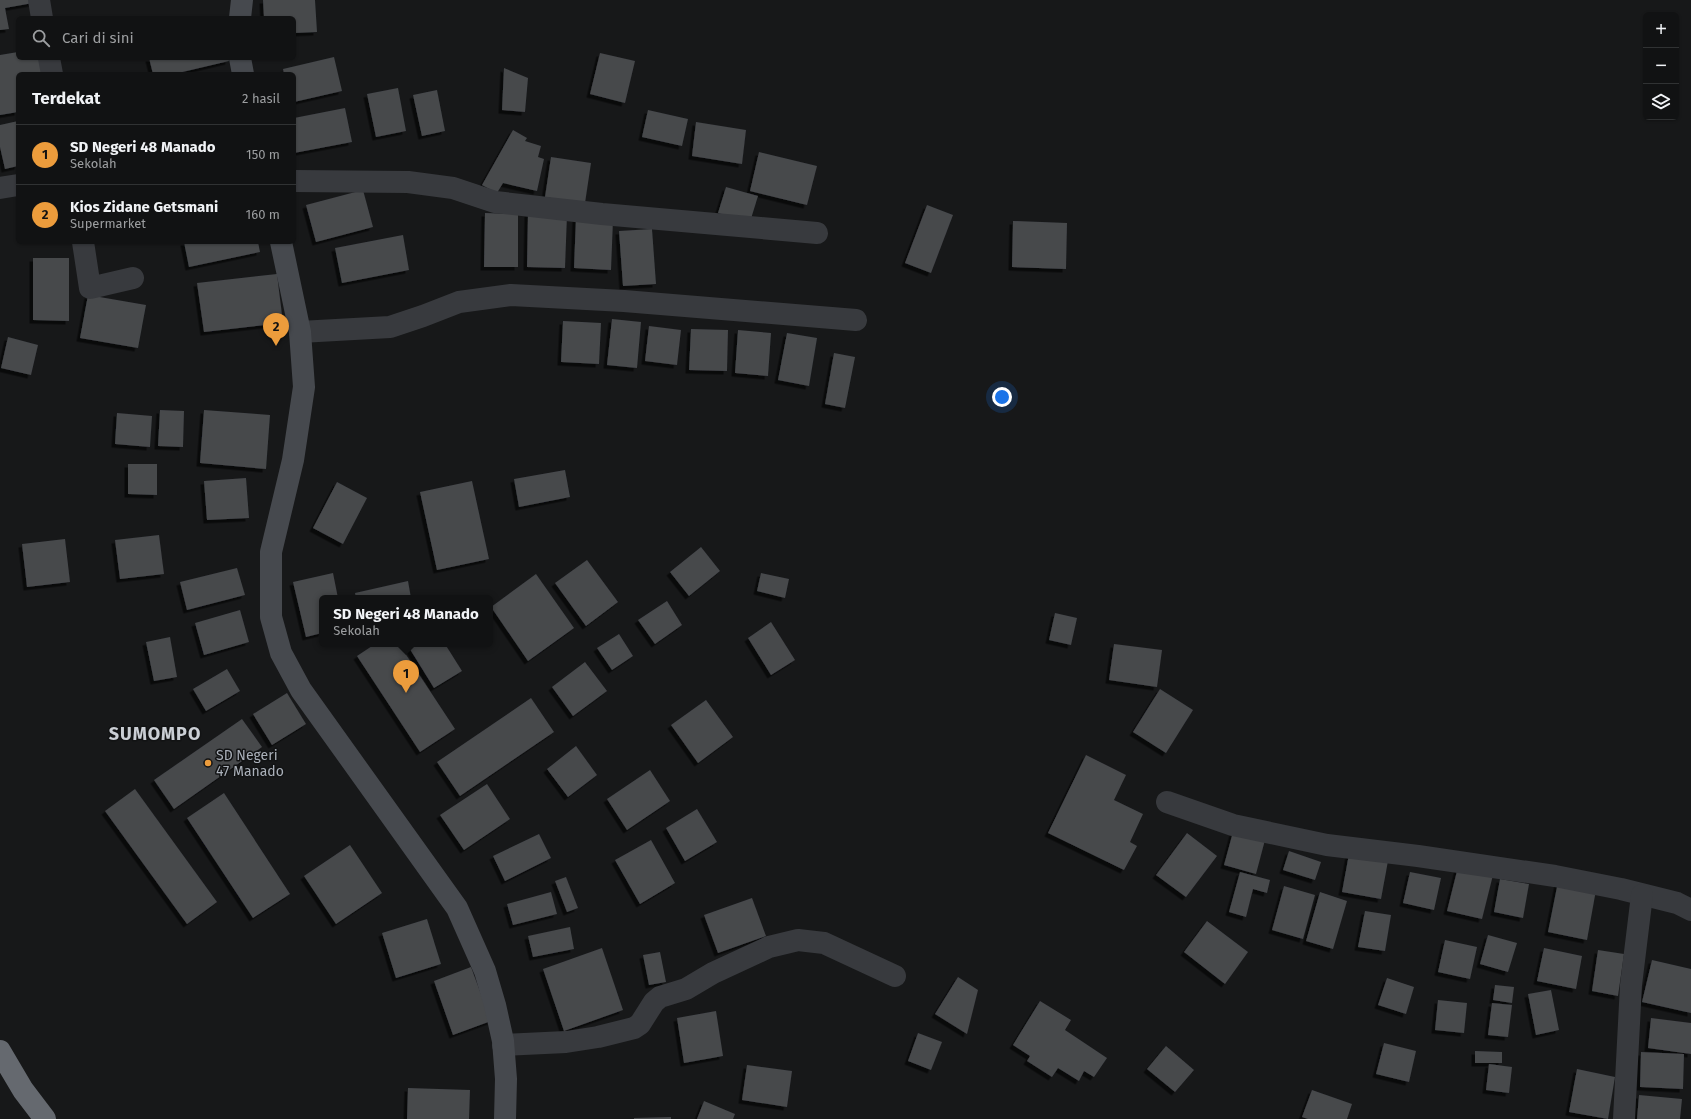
<!DOCTYPE html>
<html lang="id">
<meta charset="utf-8">
<style>
body{margin:0;font-family:"Fira Sans",sans-serif;background:#1a1b1c;color:#f1f3f6}
.controls{position:absolute;right:12px;top:12px;display:grid;overflow:hidden;border-radius:6px;box-shadow:0 1px 3px #0004}
.controls button{width:36px;height:36px;display:grid;place-items:center;padding:0;border:0;border-bottom:1px solid #303233;background:#111213;color:#f1f3f6;font:20px sans-serif}
.you{position:absolute;left:1002px;top:397px;width:14px;height:14px;margin:-10px;border:3px solid #fff;border-radius:50%;background:#1a73e8;box-shadow:0 0 0 6px #1a73e833}
.badge{display:grid;place-items:center;width:26px;height:26px;border-radius:50%;background:#ec9c3c;color:#111;font-size:13px;font-weight:700}
.pin{position:absolute;translate:-50% -33px;filter:drop-shadow(0 1px 2px #0008)}
.pin::after{content:'';position:absolute;top:21px;width:14px;height:12px;background:inherit;clip-path:polygon(0 0,100% 0,50% 100%)}
.popup{position:absolute;left:319px;top:595px;width:174px;height:52px;box-sizing:border-box;display:grid;place-content:center;border-radius:6px;background:#111213;filter:drop-shadow(0 1px 3px #0005);font-size:13px;white-space:nowrap;color:#9c9ea0}
.popup b{font-size:15px;color:#f1f3f6}
.popup::after{content:'';position:absolute;left:50%;top:100%;margin-left:-8px;border:8px solid transparent;border-top-color:#111213}
.list{margin:0;padding:0;list-style:none}
h2{display:flex;justify-content:space-between;align-items:center;height:52px;margin:0;padding:0 16px;font-size:17px}
h2 small{font-size:13px;font-weight:400;color:#9c9ea0}
.list li{display:grid;grid-template-columns:26px 1fr auto;gap:12px;align-items:center;box-sizing:border-box;height:60px;padding:0 16px;border-top:1px solid #303233}
.list b{display:block;font-size:15px;white-space:nowrap}
.list p{margin:0;font-size:13px;white-space:nowrap;color:#9c9ea0}
.list em{font-size:13px;font-style:normal;color:#9c9ea0}
.icon{flex:none;width:22px;height:22px;fill:none;stroke:currentColor;stroke-width:2;stroke-linecap:round;stroke-linejoin:round}
.map{position:relative;flex:none;width:1691px;height:1119px;overflow:hidden}
.search{position:absolute;background:#111213;box-shadow:0 1px 3px #0004;left:16px;top:16px;width:280px;height:44px;display:flex;align-items:center;gap:10px;box-sizing:border-box;padding:0 14px;border-radius:6px;color:#9c9ea0;font-size:15px}
.panel{position:absolute;background:#111213;box-shadow:0 1px 3px #0004;left:16px;top:72px;width:280px;height:172px;border-radius:6px}
.map>svg:first-child{display:block}
</style>
<div class="map">
<svg width="1691" height="1119" viewBox="0 0 1691 1119">
<defs>
<filter id="shadow"><feDropShadow dx="-3.5" dy="3.5" stdDeviation="0" flood-color="#0009"/></filter>
</defs>
<rect width="100%" height="100%" fill="#171819"/>
<!-- building -->
<g fill="#46484c" filter="url(#shadow)">
<path d="M0,0H32L33,3L5,8L9,29L0,30Z"/>
<path d="M263,0H315L317,32L294,33V18H264Z"/>
<path d="M18,52V58H40L43,74H18V112L0,115V55Z"/>
<path d="M600,53L635,61L625,103L590,94Z"/>
<path d="M334,57L342,91L294,102V74H284L283,69Z"/>
<path d="M149,58H228L229,61L174,74H153Z"/>
<path d="M504,68L528,78L525,112L502,110Z"/>
<path d="M398,88L406,131L376,137L367,94Z"/>
<path d="M437,90L445,131L422,136L413,95Z"/>
<path d="M345,108L352,142L294,153V118Z"/>
<path d="M648,110L688,119L682,146L642,137Z"/>
<path d="M18,121V166L5,169L0,147V125Z"/>
<path d="M696,122L746,130L742,164L692,156Z"/>
<path d="M513,130L527,138L525,141L541,146L538,157L544,159L537,191L503,183L497,193L482,185Z"/>
<path d="M759,152L817,166L807,205L750,191Z"/>
<path d="M551,157L591,163L585,203L545,197Z"/>
<path d="M726,187L758,196L750,222L718,213Z"/>
<path d="M363,190L373,227L316,242L306,205Z"/>
<path d="M927,205L953,215L931,273L905,263Z"/>
<path d="M485,213L518,214V267H484Z"/>
<path d="M528,213L567,215L565,268L527,267Z"/>
<path d="M576,218L613,220L611,270L574,268Z"/>
<path d="M1013,221L1067,223L1066,269L1012,267Z"/>
<path d="M652,229L656,284L623,286L619,231Z"/>
<path d="M403,235L409,270L342,283L335,248Z"/>
<path d="M184,242H258L260,252L189,267Z"/>
<path d="M33,258H69V321L33,320Z"/>
<path d="M277,274L283,323L204,332L197,283Z"/>
<path d="M88,295L146,305L138,348L80,338Z"/>
<path d="M612,319L641,322L637,368L607,365Z"/>
<path d="M563,321L601,323L599,364L561,362Z"/>
<path d="M649,326L681,330L677,365L645,361Z"/>
<path d="M691,329L728,330L727,371L689,370Z"/>
<path d="M738,330L771,333L768,376L735,373Z"/>
<path d="M787,333L817,338L809,386L778,380Z"/>
<path d="M8,337L38,345L31,375L1,368Z"/>
<path d="M834,353L855,357L845,408L825,404Z"/>
<path d="M160,410L184,411L183,447L158,446Z"/>
<path d="M204,410L270,415L266,469L200,463Z"/>
<path d="M117,413L152,416L150,447L115,444Z"/>
<path d="M128,464H157V495L128,494Z"/>
<path d="M565,470L570,497L519,507L514,479Z"/>
<path d="M246,478L249,518L207,520L204,481Z"/>
<path d="M472,481L489,559L437,570L420,492Z"/>
<path d="M337,482L367,498L343,544L313,528Z"/>
<path d="M159,535L164,574L120,579L115,540Z"/>
<path d="M65,539L70,582L27,587L22,544Z"/>
<path d="M701,547L720,571L689,596L670,572Z"/>
<path d="M587,560L618,602L586,626L555,583Z"/>
<path d="M237,568L245,595L187,610L180,582Z"/>
<path d="M333,573L338,598H322V633L306,637L293,582Z"/>
<path d="M761,573L789,579L785,598L757,591Z"/>
<path d="M536,574L574,628L528,661L491,607Z"/>
<path d="M408,581L411,598H356L355,593Z"/>
<path d="M667,601L682,625L655,644L638,620Z"/>
<path d="M240,610L249,642L204,655L195,623Z"/>
<path d="M1055,613L1077,618L1071,645L1049,640Z"/>
<path d="M771,622L795,660L771,675L748,638Z"/>
<path d="M619,634L633,656L612,670L597,648Z"/>
<path d="M170,637L177,677L154,681L146,642Z"/>
<path d="M375,644H399L455,729L420,752L357,656Z"/>
<path d="M412,644H445L462,671L434,688L408,646Z"/>
<path d="M1114,644L1162,650L1157,687L1109,680Z"/>
<path d="M585,662L607,691L573,716L552,687Z"/>
<path d="M227,669L240,691L206,711L193,689Z"/>
<path d="M1160,689L1193,710L1166,753L1133,732Z"/>
<path d="M287,693L306,724L272,745L253,714Z"/>
<path d="M531,698L554,732L460,796L437,762Z"/>
<path d="M706,700L733,737L698,763L671,725Z"/>
<path d="M242,719L262,747L174,809L154,780Z"/>
<path d="M576,746L597,775L568,797L547,769Z"/>
<path d="M1086,755L1126,775L1114,800L1143,814L1130,842L1137,846L1124,870L1048,833Z"/>
<path d="M650,770L670,801L627,830L607,799Z"/>
<path d="M487,784L510,819L464,850L440,815Z"/>
<path d="M135,789L217,902L187,924L105,811Z"/>
<path d="M224,793L290,894L253,918L187,818Z"/>
<path d="M697,809L717,842L685,861L666,828Z"/>
<path d="M1233,832L1265,840L1256,874L1224,865Z"/>
<path d="M1187,833L1217,856L1186,897L1156,875Z"/>
<path d="M539,834L551,858L505,881L493,856Z"/>
<path d="M651,840L675,883L640,904L615,860Z"/>
<path d="M350,845L382,893L336,924L304,876Z"/>
<path d="M1289,851L1321,862L1315,880L1283,870Z"/>
<path d="M1349,854L1388,861L1381,899L1342,892Z"/>
<path d="M1458,867L1493,875L1482,919L1447,911Z"/>
<path d="M1240,872L1270,880L1267,893L1253,889L1246,917L1229,912Z"/>
<path d="M1410,872L1441,878L1434,910L1403,903Z"/>
<path d="M566,877L578,908L567,912L555,881Z"/>
<path d="M1500,879L1529,884L1523,918L1494,912Z"/>
<path d="M1558,882L1596,890L1587,940L1548,932Z"/>
<path d="M1284,886L1315,895L1303,939L1272,930Z"/>
<path d="M551,892L557,914L513,925L507,904Z"/>
<path d="M1320,892L1347,901L1333,949L1306,941Z"/>
<path d="M752,898L766,936L718,953L704,915Z"/>
<path d="M1365,911L1391,915L1385,951L1358,947Z"/>
<path d="M427,919L441,964L396,978L382,933Z"/>
<path d="M1207,921L1248,952L1225,984L1184,952Z"/>
<path d="M570,927L574,949L533,957L528,936Z"/>
<path d="M1488,935L1517,943L1508,972L1480,964Z"/>
<path d="M1445,940L1477,947L1470,979L1438,972Z"/>
<path d="M602,948L623,1010L564,1031L543,969Z"/>
<path d="M1544,948L1582,956L1576,989L1537,981Z"/>
<path d="M1598,950L1624,954L1618,996L1592,991Z"/>
<path d="M660,952L666,982L649,985L643,955Z"/>
<path d="M1652,960L1691,969V1013L1642,1002Z"/>
<path d="M471,967L491,1021L453,1035L434,981Z"/>
<path d="M958,977L978,990L967,1034L935,1014Z"/>
<path d="M1387,978L1414,987L1406,1014L1378,1005Z"/>
<path d="M1495,985L1514,987L1512,1003L1493,1000Z"/>
<path d="M1551,990L1559,1030L1536,1035L1528,994Z"/>
<path d="M1438,1000L1467,1003L1464,1033L1435,1030Z"/>
<path d="M1040,1001L1071,1020L1065,1030L1107,1058L1094,1077L1084,1071L1079,1081L1058,1068L1052,1077L1027,1061L1030,1056L1013,1045Z"/>
<path d="M1492,1003L1512,1005L1508,1037L1488,1035Z"/>
<path d="M716,1011L723,1056L684,1063L677,1018Z"/>
<path d="M1651,1018L1691,1023V1054L1648,1048Z"/>
<path d="M918,1033L942,1042L931,1070L908,1061Z"/>
<path d="M1384,1043L1416,1051L1409,1082L1376,1074Z"/>
<path d="M1166,1046L1194,1070L1175,1092L1147,1069Z"/>
<path d="M1475,1051L1502,1052V1063H1475Z"/>
<path d="M1641,1052L1684,1054L1683,1089L1640,1087Z"/>
<path d="M1489,1064L1512,1067L1509,1093L1486,1090Z"/>
<path d="M747,1065L792,1071L787,1107L742,1100Z"/>
<path d="M1577,1069L1615,1077L1608,1119L1569,1112Z"/>
<path d="M408,1088L470,1090L469,1119H407Z"/>
<path d="M1312,1090L1352,1104L1347,1119H1308L1302,1117Z"/>
<path d="M1639,1095L1682,1099L1680,1119H1637Z"/>
<path d="M704,1101L735,1114L733,1119H697Z"/>
<path d="M671,1117V1119H634V1118Z"/>
</g>
<g fill="none" stroke-linecap="round" stroke-linejoin="round">
<!-- street -->
<g stroke="#383a3e" stroke-width="22">
<path d="M39,0L42,18"/>
<path d="M49,58L52,74"/>
<path d="M294,181L408,182L453,188L495,202L602,214L817,233"/>
<path d="M0,188L18,185"/>
<path d="M83,242L90,288L133,278"/>
<path d="M300,332L390,327L423,316L459,302L511,295L624,301L856,320"/>
<path d="M1167,802L1233,825L1327,845L1418,856L1555,876L1621,889L1677,903L1691,910"/>
<path d="M503,1045L566,1042L598,1037L634,1028L640,1024L654,1002L660,997L686,989L713,973L769,947L798,940L824,943L895,976"/>
<path d="M1624,1119L1631,985L1642,895"/>
</g>
<!-- secondary -->
<g stroke="#46494e" stroke-width="22">
<path d="M240,18L242,0"/>
<path d="M240,58L243,74"/>
<path d="M281,242L300,332L304,387L293,460L271,552V617L281,653L301,690L457,908L485,971L495,1005L503,1041L506,1079L505,1119"/>
</g>
<!-- highway -->
<path stroke="#65696f" stroke-width="22" d="M0,1051L23,1090L45,1119"/>
</g>
<!-- markers -->
<circle fill="#ec9c3c" stroke="#121314" stroke-width="1.5" cx="208" cy="763" r="4"/>
<g text-anchor="middle" stroke-width="3" stroke-linejoin="round" paint-order="stroke">
<!-- poi labels -->
<g font-size="14" fill="#aab0b9" stroke="#121314" text-anchor="start">
<text x="216" y="760">SD Negeri<tspan x="216" dy="16">47 Manado</tspan></text>
</g>
<!-- district labels -->
<g font-size="18" font-weight="bold" letter-spacing="1" fill="#cbcfd5" stroke="#121314">
<text x="155" y="740">SUMOMPO</text>
</g>
</g>
</svg>
<div class="controls">
<button>+</button>
<button>−</button>
<button><svg class="icon" aria-label="layers" viewBox="0 0 24 24"><path d="M12 4l9 5-9 5-9-5zM3 14l9 5 9-5"/></svg></button>
</div>
<div class="you"></div>
<div class="pin badge" style="left:406px;top:693px">1</div>
<div class="popup"><b>SD Negeri 48 Manado</b>Sekolah</div>
<div class="pin badge" style="left:276px;top:346px">2</div>
<div class="search"><svg class="icon" aria-label="search" viewBox="0 0 24 24"><circle cx="10" cy="10" r="6"/><path d="M15 15l6 6"/></svg>Cari di sini</div>
<section class="panel">
<h2>Terdekat<small>2 hasil</small></h2>
<ul class="list">
<li><span class="badge">1</span><div><b>SD Negeri 48 Manado</b><p>Sekolah</p></div><em>150 m</em></li>
<li><span class="badge">2</span><div><b>Kios Zidane Getsmani</b><p>Supermarket</p></div><em>160 m</em></li>
</ul>
</section>
</div>
